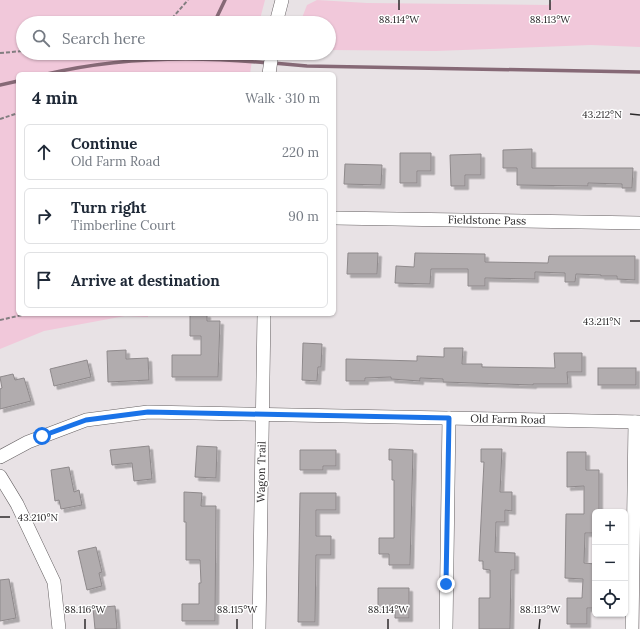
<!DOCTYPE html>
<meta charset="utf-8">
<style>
body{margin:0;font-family:Lora,serif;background:#f2f2f3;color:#1f2937}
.controls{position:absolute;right:12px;bottom:12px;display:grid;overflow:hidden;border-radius:6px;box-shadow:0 1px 3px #0004}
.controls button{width:36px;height:36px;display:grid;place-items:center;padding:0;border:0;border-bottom:1px solid #e0e1e3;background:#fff;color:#1f2937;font:20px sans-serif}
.stop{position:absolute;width:12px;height:12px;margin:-9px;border:3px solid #1a73e8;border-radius:50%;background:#fff}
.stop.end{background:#1a73e8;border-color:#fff;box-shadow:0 1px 4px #0008}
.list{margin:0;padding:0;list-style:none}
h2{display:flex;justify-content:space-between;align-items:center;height:52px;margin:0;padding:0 16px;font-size:17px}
h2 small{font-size:13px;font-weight:400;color:#747a83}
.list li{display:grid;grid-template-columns:26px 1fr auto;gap:12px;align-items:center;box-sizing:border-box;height:56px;margin:0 8px 8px;padding:0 8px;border:1px solid #e0e1e3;border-radius:6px}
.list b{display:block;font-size:15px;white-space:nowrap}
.list p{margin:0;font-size:13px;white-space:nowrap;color:#747a83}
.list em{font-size:13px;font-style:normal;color:#747a83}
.icon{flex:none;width:22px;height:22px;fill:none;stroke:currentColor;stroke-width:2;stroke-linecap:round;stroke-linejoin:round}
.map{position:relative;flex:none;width:640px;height:629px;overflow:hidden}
.search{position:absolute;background:#fff;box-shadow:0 1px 3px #0004;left:16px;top:16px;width:320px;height:44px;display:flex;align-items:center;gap:10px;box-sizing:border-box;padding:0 14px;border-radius:22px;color:#747a83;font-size:15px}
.panel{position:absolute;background:#fff;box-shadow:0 1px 3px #0004;left:16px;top:72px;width:320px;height:244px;border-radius:6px}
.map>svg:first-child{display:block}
</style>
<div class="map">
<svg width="640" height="629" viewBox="0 0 640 629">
<defs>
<filter id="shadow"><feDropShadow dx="3.5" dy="3.5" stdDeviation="0" flood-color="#0004"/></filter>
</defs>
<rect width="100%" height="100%" fill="#e8e2e5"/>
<!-- green -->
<g fill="#f1c8da">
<path d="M0,0H265L259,23H23V53H253L250,74H18V314H148V317L125,316L44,331L0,349Z"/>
<path d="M317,0L367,3L548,5L553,0H640V47L591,45L436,51L329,50V23H300L307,5Z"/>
</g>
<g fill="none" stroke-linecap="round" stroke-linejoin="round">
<!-- stream -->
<g stroke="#866976" stroke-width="3.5">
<path d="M214,23L225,0"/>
<path d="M162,59L168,53"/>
<path d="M273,63L307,66L640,72"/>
<path d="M47,74C119,57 194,56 267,63"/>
<path d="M0,85L18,81"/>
</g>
</g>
<!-- building -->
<g fill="#b1acae" stroke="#8e898b" filter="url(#shadow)">
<path d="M532,149V168H633L632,188H622V184L588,183V186L517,185V168H503V150Z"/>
<path d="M400,153H431V171H417V183H400Z"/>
<path d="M481,154V175H465V186H451L450,155Z"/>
<path d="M345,164L382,165L381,185L344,184Z"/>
<path d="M348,253H378L377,274H347Z"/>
<path d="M415,253L485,254V262L548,263L549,256H635V280L617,279V276H601V275L576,274L575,282H565V273L535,272V279L485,278V286H468V269H431L430,284L395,283L396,266L414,267Z"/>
<path d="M190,314H207V321H220L218,377H172V355H201V336H190Z"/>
<path d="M303,343L322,344L321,367H318L317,381L302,380Z"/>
<path d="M444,348H463L462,364H482V367L555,368L554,353H582V372H567L568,384H533V385L443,382V379L420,378V381L391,379V377L365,378V381H346V359L417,361V356L444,357Z"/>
<path d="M126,350V359L148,358L149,380L108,382L107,351Z"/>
<path d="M87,360L91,377L54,386L50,369Z"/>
<rect x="598" y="368" width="38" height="17"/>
<path d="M13,374L15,380L24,378L31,401L0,409V389L2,388L0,377Z"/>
<path d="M149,446L152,479L134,481L132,463L112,465L110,450Z"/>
<path d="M197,446L217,447L216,478L195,477Z"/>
<path d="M389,449L413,450L410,565H389V554H379V538H394V480H392V460H389Z"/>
<path d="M481,449H502L500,492H512V511L505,510V522H496L495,552L515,553V570H511L510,629H479V598H490V570L483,569V561H479L484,462H481Z"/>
<path d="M300,450H336V466H323V470H300Z"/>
<path d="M567,452H586V470H599V512H595V533H585L584,563L595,564V608H587V624H567V598H582L583,579L565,578L566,514H584V486L567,487Z"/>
<path d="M69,467L74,492L79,490L82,505L61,509L59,500L55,501L51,470Z"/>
<path d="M184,492L202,493L201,506H216L215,621H182V604H199V583H201L200,560H186V522H184Z"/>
<path d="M300,493H336V510H316V536H331V555H316L315,622H298Z"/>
<path d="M96,547L102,572L99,573L102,586L87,590L78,551Z"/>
<path d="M9,579L16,618L0,621V580Z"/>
<path d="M378,588H409V618H395V607H378Z"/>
<path d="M115,606L117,629H95L93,608Z"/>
</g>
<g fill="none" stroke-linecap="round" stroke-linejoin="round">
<defs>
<g id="minor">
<path d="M276,23L282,0"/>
<path d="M269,74L272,53"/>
<path d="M334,218L640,223"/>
<path d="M0,457L28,442L86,420L148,412L640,422"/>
<path d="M0,476L17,504L54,582L59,629"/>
<path d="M259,629L264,314"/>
<path d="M446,629L449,418"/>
<path d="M632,629L635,422"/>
</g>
</defs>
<!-- minor casing -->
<use href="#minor" stroke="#656062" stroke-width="14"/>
<!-- path -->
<g stroke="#827e80" stroke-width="2" stroke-dasharray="4 2" stroke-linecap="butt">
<path d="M168,23L188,0"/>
<path d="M0,53L23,51"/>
<path d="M0,119L18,113"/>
<path d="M0,320L27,314"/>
</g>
<!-- minor -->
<use href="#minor" stroke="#fff" stroke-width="13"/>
</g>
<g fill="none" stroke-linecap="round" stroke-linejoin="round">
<!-- route -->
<path stroke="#1a73e8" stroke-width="5" d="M42,436L86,420L148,412L449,418L446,584"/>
</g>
<!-- ticks -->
<path fill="none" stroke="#2c2a2b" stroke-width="1.5" d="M399,10V0M550,10V0M630,114L640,115M630,321H640M0,517H10M85,629V619M237,629V619M388,629V619M539,629L540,619"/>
<g text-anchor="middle" stroke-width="3" stroke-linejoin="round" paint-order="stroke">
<!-- street labels -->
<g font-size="11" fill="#2c2a2b" stroke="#fff">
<text transform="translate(487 220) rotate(1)" y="4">Fieldstone Pass</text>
<text transform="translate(508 419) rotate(1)" y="4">Old Farm Road</text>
<text transform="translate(261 472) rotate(-89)" y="4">Wagon Trail</text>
</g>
</g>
<g font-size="10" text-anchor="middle" fill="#2c2a2b" stroke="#fff" stroke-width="3" stroke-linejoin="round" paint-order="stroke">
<text x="399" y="23">88.114°W</text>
<text x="550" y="23">88.113°W</text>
<text x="602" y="118">43.212°N</text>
<text x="602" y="325">43.211°N</text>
<text x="38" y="521">43.210°N</text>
<text x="85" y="613">88.116°W</text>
<text x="237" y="613">88.115°W</text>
<text x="388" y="613">88.114°W</text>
<text x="540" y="613">88.113°W</text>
</g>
</svg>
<div class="controls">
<button>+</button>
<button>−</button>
<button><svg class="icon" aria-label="locate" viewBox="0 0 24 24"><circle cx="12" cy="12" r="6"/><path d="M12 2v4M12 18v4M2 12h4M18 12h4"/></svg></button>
</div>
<div class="stop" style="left:42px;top:436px"></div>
<div class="stop end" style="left:446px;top:584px"></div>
<div class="search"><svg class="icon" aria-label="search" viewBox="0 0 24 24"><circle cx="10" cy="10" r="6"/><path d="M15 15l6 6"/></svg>Search here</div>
<section class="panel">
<h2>4 min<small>Walk · 310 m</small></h2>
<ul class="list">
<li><svg class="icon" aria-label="ahead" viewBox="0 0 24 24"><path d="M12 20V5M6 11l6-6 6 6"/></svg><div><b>Continue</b><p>Old Farm Road</p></div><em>220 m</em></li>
<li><svg class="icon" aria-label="right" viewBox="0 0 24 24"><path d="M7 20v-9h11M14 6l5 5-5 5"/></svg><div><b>Turn right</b><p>Timberline Court</p></div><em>90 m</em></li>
<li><svg class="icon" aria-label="arrive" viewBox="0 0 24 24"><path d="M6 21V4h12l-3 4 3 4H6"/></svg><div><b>Arrive at destination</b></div></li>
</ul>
</section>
</div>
